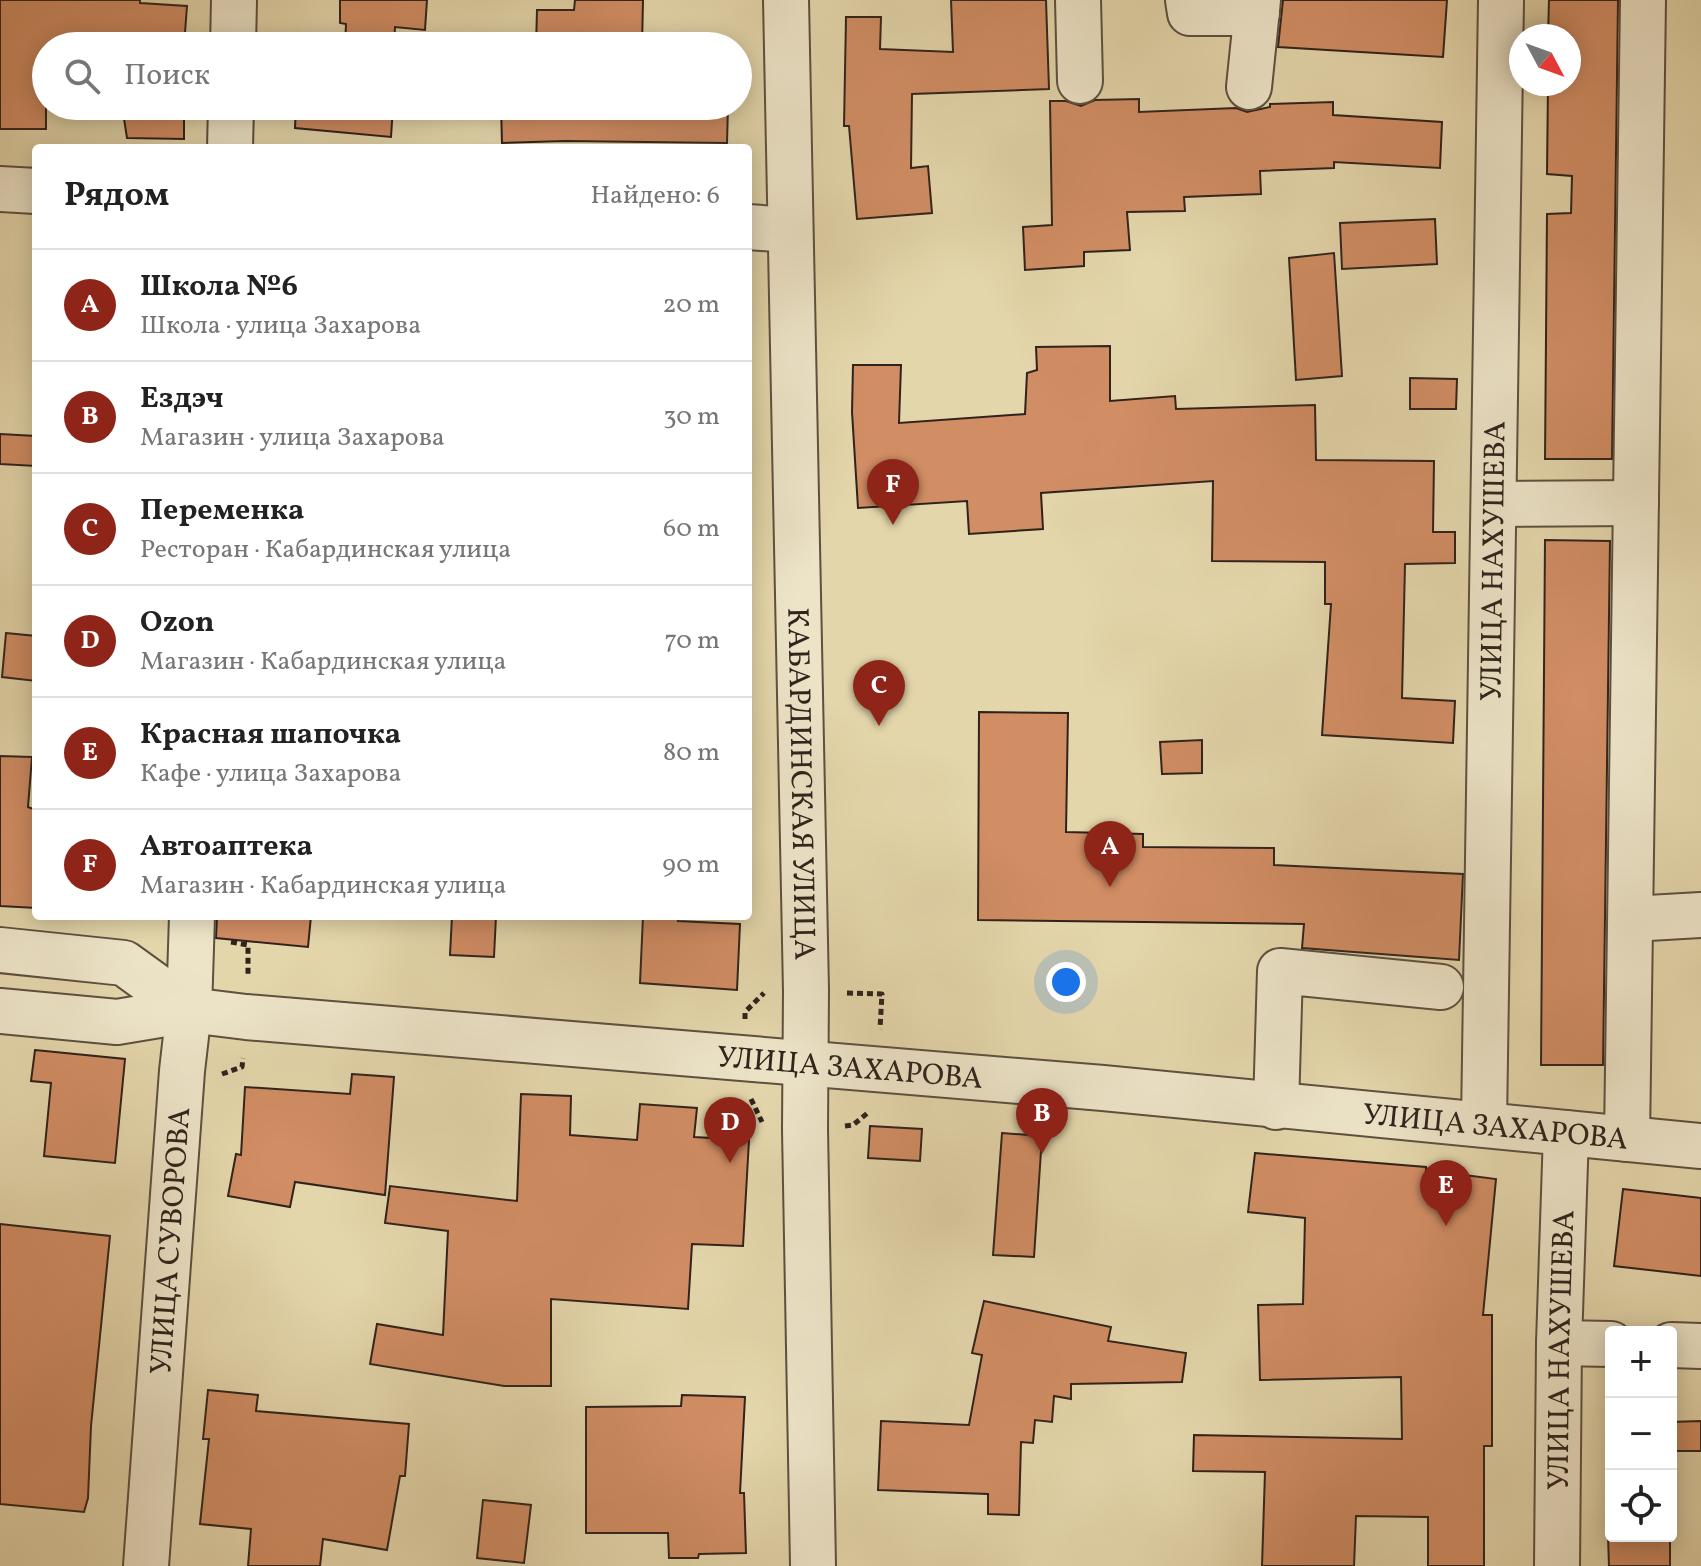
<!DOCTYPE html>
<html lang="ru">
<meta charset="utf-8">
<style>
body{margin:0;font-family:Vollkorn,serif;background:#f6f6f6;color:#222}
.controls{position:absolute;right:24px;bottom:24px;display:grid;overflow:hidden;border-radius:8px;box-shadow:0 4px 20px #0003}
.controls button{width:72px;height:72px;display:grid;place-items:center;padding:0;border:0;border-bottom:2px solid #e0e0e0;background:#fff;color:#222;font:40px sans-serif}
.compass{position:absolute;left:1509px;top:24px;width:72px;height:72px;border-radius:50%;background:#fff;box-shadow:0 4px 20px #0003;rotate:131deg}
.you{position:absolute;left:1066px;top:982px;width:28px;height:28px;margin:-20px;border:6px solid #fff;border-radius:50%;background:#1a73e8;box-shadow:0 0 0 12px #1a73e833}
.badge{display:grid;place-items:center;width:52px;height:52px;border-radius:50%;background:#8f2418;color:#fff;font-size:26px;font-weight:700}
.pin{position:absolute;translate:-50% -66px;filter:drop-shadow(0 2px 4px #0008)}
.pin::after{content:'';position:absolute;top:42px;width:28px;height:24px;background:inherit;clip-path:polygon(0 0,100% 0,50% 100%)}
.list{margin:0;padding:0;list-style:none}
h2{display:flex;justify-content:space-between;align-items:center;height:104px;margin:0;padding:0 32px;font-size:34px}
h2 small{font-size:26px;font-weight:400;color:#767676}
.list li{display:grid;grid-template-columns:52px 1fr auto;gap:24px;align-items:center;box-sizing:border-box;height:112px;padding:0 32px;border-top:2px solid #e0e0e0}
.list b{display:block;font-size:30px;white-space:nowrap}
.list p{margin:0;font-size:26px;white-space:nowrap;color:#767676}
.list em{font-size:26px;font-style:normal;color:#767676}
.icon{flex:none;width:44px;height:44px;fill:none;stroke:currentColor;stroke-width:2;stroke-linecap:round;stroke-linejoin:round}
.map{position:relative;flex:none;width:1701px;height:1566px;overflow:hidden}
.search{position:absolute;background:#fff;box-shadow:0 4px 20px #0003;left:32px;top:32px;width:720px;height:88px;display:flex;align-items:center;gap:20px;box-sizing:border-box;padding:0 28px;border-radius:44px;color:#767676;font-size:30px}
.panel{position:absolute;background:#fff;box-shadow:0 4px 20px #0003;left:32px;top:144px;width:720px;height:776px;border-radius:8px}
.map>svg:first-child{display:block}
</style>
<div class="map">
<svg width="1701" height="1566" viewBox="0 0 1701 1566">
<rect width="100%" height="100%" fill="#e4d6ab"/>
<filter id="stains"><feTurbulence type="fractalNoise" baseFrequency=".0025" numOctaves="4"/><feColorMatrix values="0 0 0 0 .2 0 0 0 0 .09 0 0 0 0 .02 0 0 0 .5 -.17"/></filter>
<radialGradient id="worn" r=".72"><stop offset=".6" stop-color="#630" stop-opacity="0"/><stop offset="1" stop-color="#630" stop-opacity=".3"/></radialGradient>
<!-- building -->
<g fill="#d18d64" stroke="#30231d" stroke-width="2">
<path d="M0,0H140V3L187,6L184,46H46V129H0Z"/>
<path d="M340,0H427L425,30L395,27L394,46H345L346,24L340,23Z"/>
<path d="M575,0H643L642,46H536L537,10H574Z"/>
<path d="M951,0H1046L1049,89L912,94L911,168L928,166L932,213L857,219L849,126H844L846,17H881L880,49L953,52Z"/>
<path d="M1283,0H1447L1443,57L1278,47Z"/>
<path d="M1549,0H1618L1612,459H1545L1547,214L1571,213L1572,176L1547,174L1548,84H1569V36H1548Z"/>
<path d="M1139,99V112L1236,108L1247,112L1270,107V104L1333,102V115L1442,122L1440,168L1334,162V168L1260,171L1261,194L1184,197L1185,211L1127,212L1130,250L1084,252V266L1025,270L1023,227L1052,225L1050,101H1066L1081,106L1095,100Z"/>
<path d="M122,106H184V139L127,138Z"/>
<path d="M296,106H393L391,137L295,128Z"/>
<path d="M501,106H728L727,143L565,141L502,143Z"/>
<path d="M1435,219L1437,264L1342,269L1340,223Z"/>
<path d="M1334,253L1342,376L1296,380L1289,258Z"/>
<path d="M1110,346V401L1175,396L1176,409L1315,405L1316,460L1434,461L1433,532H1455V563L1405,564L1402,698L1455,701L1453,743L1322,735L1331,604H1325V562L1212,561L1213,481L1041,493L1043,529L969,534L967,501L858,508L852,412L853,365H901L899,423L1025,414L1027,373L1037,370L1036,347Z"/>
<path d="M1410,378L1457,379L1456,409H1410Z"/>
<path d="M0,434L36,436V466L0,464Z"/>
<path d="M1545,540L1610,541L1603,1065H1541Z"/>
<path d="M6,633L36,636V681L2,677Z"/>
<path d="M979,712L1068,713L1066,832L1143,834V847L1274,848V865L1463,874L1459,960L1302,948L1304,924L978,920Z"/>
<path d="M1202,740V773L1162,774L1160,742Z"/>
<path d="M0,756L32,757L28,807L36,810V908L0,906Z"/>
<path d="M217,916H311L308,947L216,938Z"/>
<path d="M452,916H496L494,957L450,955Z"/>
<path d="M643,916H679L678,921L740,924L737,990L640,983Z"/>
<path d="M35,1050L125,1059L115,1163L44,1156L51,1083L31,1081Z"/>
<path d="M352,1074L394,1077L385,1195L295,1182L290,1207L228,1196L236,1154L241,1155L245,1087L350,1094Z"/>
<path d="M521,1094L571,1096L570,1135L637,1140L640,1104L697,1108L694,1137L749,1140L743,1246L692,1244L688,1309L551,1299V1386H504L370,1364L377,1324L443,1335L448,1231L385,1223L390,1186L517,1201Z"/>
<path d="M870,1126L922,1129L920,1161L868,1158Z"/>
<path d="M1002,1133L1042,1136L1034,1257L993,1255Z"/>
<path d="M1255,1153L1426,1167V1170L1496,1179L1483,1315H1492V1446H1484V1566H1428V1517L1356,1516L1354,1566H1262L1265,1472L1193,1471L1194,1435L1402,1439L1401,1377L1260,1380L1258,1305L1303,1304L1305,1218L1248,1212Z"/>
<path d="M1623,1189L1701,1198V1276L1614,1266Z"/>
<path d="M0,1224L110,1236L91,1426L88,1498L84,1512L0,1504Z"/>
<path d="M984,1301L1111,1327L1108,1341L1186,1353L1182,1382L1071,1384V1399L1054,1396L1052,1422L1035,1420L1033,1443L1021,1442L1019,1515L988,1514V1494L878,1490L881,1421L969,1425L982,1355L972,1353Z"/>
<path d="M208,1390L258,1395L256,1411L409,1424L405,1476H400L387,1550L323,1539L320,1566H248L251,1529L200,1524L209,1439H203Z"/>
<path d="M682,1395L745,1397L740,1493H744L746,1553L699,1554L698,1558H669L668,1533H586V1407L681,1406Z"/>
<path d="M1701,1421V1451H1671V1422Z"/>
<path d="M483,1500L531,1505L524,1563L477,1558Z"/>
<path d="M1608,1536H1670V1566H1609Z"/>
</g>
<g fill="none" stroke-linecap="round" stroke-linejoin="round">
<defs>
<g id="minor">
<path id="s1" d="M786,0L806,991L805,1129L813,1566"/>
<path d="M1078,0L1080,81"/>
<path d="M1188,0L1190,13H1257"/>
<path d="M233,46L234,0"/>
<path d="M1249,87L1258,0"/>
<path d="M230,148L231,106"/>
<path d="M0,189L36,191"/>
<path d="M748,227L790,230"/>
<path d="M1494,504L1636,503"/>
<path d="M1631,919L1701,915"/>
<path d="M0,950L124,963L189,1010"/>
<path id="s2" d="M0,1011L117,1022L189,1010L246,1017L1103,1088L1701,1146"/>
<path d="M1276,1107L1280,971L1441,987"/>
<path id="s3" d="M1484,1123L1501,0"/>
<path d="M1627,1139L1643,0"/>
<path d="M1559,1343L1611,1344"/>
<path d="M1671,1345L1701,1346"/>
<path id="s4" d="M146,1566L182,1071L189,1010L192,916"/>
<path id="s5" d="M1557,1566L1559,1343L1566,1133"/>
</g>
</defs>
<!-- minor casing -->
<use href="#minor" stroke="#5d5040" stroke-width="48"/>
<!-- path -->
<g stroke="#30231d" stroke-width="5" stroke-dasharray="6 4" stroke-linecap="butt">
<path d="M231,942L248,945V977"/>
<path d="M847,993L882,994L880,1029"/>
<path d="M745,1019V1012L764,993"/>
<path d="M222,1074L242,1067L243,1058"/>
<path d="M751,1099L762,1122"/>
<path d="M845,1126L853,1125L870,1111"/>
</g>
<!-- minor -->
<use href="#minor" stroke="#ede4c8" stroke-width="44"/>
</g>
<g text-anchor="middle" stroke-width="6" stroke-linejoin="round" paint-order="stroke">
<!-- street labels -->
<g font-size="30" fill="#30231d" stroke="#ede4c8">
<text dy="10" stroke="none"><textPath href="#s3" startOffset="562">УЛИЦА НАХУШЕВА</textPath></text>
<text dy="10" stroke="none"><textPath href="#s1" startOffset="784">КАБАРДИНСКАЯ УЛИЦА</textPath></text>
<text dy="10" stroke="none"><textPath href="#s2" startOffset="854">УЛИЦА ЗАХАРОВА</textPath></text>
<text dy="10" stroke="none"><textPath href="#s2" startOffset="1502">УЛИЦА ЗАХАРОВА</textPath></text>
<text dy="10" stroke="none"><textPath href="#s4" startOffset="326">УЛИЦА СУВОРОВА</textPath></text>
<text dy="10" stroke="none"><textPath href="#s5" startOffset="216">УЛИЦА НАХУШЕВА</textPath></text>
</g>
</g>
<rect width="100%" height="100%" filter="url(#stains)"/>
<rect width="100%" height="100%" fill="url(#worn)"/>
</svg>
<div class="controls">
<button>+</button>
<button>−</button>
<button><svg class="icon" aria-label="locate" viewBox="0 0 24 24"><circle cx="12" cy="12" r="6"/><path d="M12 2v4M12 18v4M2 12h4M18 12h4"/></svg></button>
</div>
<svg class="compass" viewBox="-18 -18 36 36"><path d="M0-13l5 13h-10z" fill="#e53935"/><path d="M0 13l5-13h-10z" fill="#767676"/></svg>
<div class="you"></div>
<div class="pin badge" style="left:1110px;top:887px">A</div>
<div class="pin badge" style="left:1042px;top:1154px">B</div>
<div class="pin badge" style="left:879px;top:726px">C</div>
<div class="pin badge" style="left:730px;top:1163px">D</div>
<div class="pin badge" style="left:1446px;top:1226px">E</div>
<div class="pin badge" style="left:893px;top:525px">F</div>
<div class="search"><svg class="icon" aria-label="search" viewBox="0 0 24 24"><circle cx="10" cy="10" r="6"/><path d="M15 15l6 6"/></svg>Поиск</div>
<section class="panel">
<h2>Рядом<small>Найдено: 6</small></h2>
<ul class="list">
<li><span class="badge">A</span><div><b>Школа №6</b><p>Школа · улица Захарова</p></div><em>20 m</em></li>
<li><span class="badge">B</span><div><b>Ездэч</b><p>Магазин · улица Захарова</p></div><em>30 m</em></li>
<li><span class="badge">C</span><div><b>Переменка</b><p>Ресторан · Кабардинская улица</p></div><em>60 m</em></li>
<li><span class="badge">D</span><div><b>Ozon</b><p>Магазин · Кабардинская улица</p></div><em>70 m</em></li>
<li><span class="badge">E</span><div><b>Красная шапочка</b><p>Кафе · улица Захарова</p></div><em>80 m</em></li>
<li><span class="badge">F</span><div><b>Автоаптека</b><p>Магазин · Кабардинская улица</p></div><em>90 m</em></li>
</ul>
</section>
</div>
